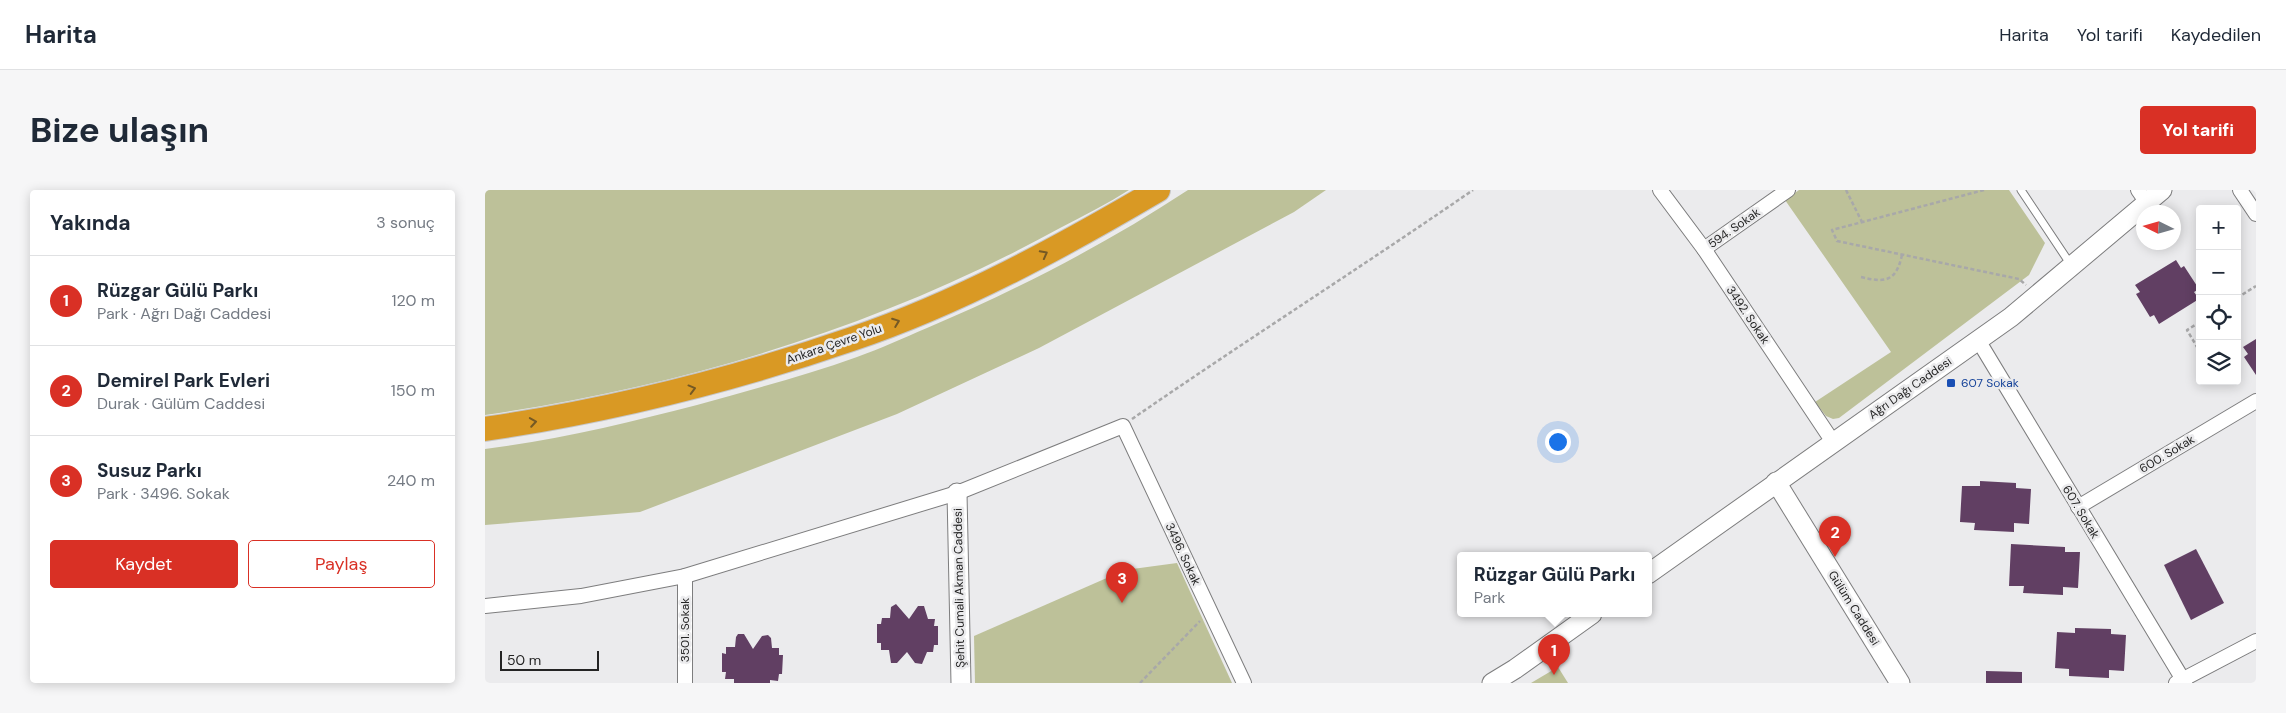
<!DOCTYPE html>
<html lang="tr">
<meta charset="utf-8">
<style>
body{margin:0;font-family:"DM Sans",sans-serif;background:#f6f6f7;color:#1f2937}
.controls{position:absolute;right:15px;top:15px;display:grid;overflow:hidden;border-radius:5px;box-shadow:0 2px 12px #0003}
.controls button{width:45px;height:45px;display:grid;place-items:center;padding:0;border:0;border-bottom:1px solid #e0e1e3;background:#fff;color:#1f2937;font:25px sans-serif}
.compass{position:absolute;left:1651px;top:15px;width:45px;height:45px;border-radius:50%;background:#fff;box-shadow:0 2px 12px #0003;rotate:275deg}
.scale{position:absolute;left:15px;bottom:12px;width:99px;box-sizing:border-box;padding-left:5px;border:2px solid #242424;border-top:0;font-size:14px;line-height:18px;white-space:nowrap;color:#242424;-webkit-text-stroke:4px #ebebed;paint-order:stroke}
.you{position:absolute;left:1072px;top:251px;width:18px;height:18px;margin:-12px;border:4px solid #fff;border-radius:50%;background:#1a73e8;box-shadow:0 0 0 8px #1a73e833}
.badge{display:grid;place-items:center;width:32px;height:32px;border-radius:50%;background:#d93025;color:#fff;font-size:16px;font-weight:700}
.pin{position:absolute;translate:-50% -41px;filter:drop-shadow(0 1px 2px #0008)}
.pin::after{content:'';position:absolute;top:26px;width:18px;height:15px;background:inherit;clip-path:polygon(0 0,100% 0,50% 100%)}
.popup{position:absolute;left:972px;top:362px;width:195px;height:65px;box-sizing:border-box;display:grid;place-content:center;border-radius:5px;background:#fff;filter:drop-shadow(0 1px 4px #0005);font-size:16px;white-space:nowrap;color:#747a83}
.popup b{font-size:19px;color:#1f2937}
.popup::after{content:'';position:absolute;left:50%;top:100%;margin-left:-10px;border:10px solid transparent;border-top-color:#fff}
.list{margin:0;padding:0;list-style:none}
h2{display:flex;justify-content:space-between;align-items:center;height:65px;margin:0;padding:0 20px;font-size:21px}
h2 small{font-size:16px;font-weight:400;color:#747a83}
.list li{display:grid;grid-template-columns:32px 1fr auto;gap:15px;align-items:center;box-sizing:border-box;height:90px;padding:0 20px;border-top:1px solid #e0e1e3}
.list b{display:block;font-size:19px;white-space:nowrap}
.list p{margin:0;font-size:16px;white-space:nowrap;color:#747a83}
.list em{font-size:16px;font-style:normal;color:#747a83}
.actions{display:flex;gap:10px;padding:15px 20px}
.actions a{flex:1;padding:11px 0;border:1px solid #d93025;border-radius:5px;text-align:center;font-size:18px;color:#d93025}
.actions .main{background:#d93025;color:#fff}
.icon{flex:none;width:28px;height:28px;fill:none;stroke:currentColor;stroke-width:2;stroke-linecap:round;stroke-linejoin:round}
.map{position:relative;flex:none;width:1771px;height:493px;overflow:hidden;border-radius:5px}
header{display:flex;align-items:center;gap:30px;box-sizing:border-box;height:70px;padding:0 25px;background:#fff;border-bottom:1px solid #e0e1e3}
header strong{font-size:24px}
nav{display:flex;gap:28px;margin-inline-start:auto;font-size:18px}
.intro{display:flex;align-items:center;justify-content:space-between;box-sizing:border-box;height:120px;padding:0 30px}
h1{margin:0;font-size:35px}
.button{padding:12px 22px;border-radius:5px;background:#d93025;color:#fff;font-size:18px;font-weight:700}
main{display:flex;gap:30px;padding:0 30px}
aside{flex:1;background:#fff;border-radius:5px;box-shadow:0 2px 12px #0003}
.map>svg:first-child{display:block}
</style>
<header>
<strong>Harita</strong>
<nav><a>Harita</a><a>Yol tarifi</a><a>Kaydedilen</a></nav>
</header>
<div class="intro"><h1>Bize ulaşın</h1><a class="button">Yol tarifi</a></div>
<main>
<aside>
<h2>Yakında<small>3 sonuç</small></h2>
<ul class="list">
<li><span class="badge">1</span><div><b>Rüzgar Gülü Parkı</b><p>Park · Ağrı Dağı Caddesi</p></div><em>120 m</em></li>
<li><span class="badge">2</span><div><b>Demirel Park Evleri</b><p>Durak · Gülüm Caddesi</p></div><em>150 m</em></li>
<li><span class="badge">3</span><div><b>Susuz Parkı</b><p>Park · 3496. Sokak</p></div><em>240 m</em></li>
</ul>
<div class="actions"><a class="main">Kaydet</a><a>Paylaş</a></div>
</aside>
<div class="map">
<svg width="1771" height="493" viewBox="0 0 1771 493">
<rect width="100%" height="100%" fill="#ebebed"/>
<!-- green -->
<g fill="#bdc199">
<path d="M0,0H644C622,14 598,26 575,38C397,136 200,196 0,225Z"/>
<path d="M703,0H841L809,22L554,158L412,224L155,322L0,335V259C72,250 142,233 212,215C265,200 319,186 372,167C395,159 418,148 442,138C532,100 621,54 703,0Z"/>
<path d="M1314,0H1524L1560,53L1544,85L1354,228L1348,229L1341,226L1330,212L1406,162L1300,10Z"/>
<path d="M692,373L747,493H490L489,446L640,380Z"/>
<path d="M1073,477L1083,493H1046Z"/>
</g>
<!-- building -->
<g fill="#613f63">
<path d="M1691,70L1696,78L1699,76L1714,99L1709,102L1714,109L1674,134L1669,125L1665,127L1651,104L1655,102L1650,95Z"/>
<path d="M1771,149V185L1759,167L1763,164L1758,157Z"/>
<path d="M1495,291L1531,293V298L1546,299L1544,334L1529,333V342L1489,340L1490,333L1475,332L1477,296H1495Z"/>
<path d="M1526,354L1580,357V362H1595L1593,398L1578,397V405L1538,403L1539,396H1524Z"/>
<path d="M1711,359L1739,413L1706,430L1679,375Z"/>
<path d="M411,414L424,429L433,416H439L443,429H450L449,436H453V455H449L448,462H442L437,474L430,473L422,462L412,473H406L404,460H396V453H392V434H396L397,428H405L406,417Z"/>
<path d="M1590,438L1626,439V444L1641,445L1639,481L1624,480V488L1584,486V479L1570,478L1572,442L1590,443Z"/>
<path d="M253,444H259L268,459L277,446L283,445L286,448L287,458H294V465H298L297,484H294L293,491L285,490V493H249V489H240L241,482H237V463L241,464V457H250L251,447Z"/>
<path d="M1501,481L1537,482V493H1501Z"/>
</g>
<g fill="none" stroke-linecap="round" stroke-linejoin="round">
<defs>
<path id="lane" d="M1536,0L1586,75"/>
<g id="street">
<path d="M1175,0L1219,59L1348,252"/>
<path d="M1653,0L1662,13"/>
<path d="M1755,0L1771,24"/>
<path d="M1219,59L1303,0"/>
<path d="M1493,150L1700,493"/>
<path d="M1593,317L1771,211"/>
<path d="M0,416L96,406L200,386L472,303L638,236L759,493"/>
<path d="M200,493V386"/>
<path d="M1691,493L1771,451"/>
</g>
<g id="secondary">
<path d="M1291,292L1415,493"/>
<path d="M472,303L476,493"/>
<path d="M1163,384L1526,127L1677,0"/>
<path d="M1007,493L1030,479L1107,424"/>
</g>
<path id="highway" d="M0,239C128,220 245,191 367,149C474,113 576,57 673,0"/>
</defs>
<!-- lane casing -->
<use href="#lane" stroke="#7d7d7e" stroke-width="9"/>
<!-- street casing -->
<use href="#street" stroke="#7d7d7e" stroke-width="16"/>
<!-- secondary casing -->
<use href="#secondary" stroke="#7d7d7e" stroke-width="21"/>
<!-- highway casing -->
<use href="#highway" stroke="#c6c6c6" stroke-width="26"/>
<!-- path -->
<g stroke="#a8a8a9" stroke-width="2.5" stroke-dasharray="4 2.5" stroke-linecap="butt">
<path d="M1361,0L1377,32"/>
<path d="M1499,0L1347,40L1352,51L1534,89L1541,95"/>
<path d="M1376,87C1400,93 1411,92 1417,65"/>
<path d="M1752,108L1771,96"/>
<path d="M1715,132L1702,140L1715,162"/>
<path d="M647,229C760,151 875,78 988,0"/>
<path d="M655,493L715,431"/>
</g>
<!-- lane -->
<use href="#lane" stroke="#fff" stroke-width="7"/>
<!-- street -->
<use href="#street" stroke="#fff" stroke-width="14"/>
<!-- secondary -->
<use href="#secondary" stroke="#fff" stroke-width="19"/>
<!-- highway -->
<use href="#highway" stroke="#d99924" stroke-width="24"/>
</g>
<!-- one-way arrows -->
<defs><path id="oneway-chevron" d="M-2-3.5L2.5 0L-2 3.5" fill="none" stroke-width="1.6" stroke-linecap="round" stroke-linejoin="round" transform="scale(1.25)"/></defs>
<g stroke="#755924">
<use href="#oneway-chevron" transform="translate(559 64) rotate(-28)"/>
<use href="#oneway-chevron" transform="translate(411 132) rotate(-21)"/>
<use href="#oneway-chevron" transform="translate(207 199) rotate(-15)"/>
<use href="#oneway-chevron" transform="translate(48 232) rotate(-9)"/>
</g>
<!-- markers -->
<rect fill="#1a4fb4" stroke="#ebebed" stroke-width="2" x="1461" y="188" width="10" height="10" rx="2.5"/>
<g text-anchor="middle" stroke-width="5" stroke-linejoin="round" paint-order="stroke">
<!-- street labels -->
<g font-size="12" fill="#242424" stroke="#ebebed">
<text transform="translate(1249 38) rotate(-35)" y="4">594. Sokak</text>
<text transform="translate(1263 125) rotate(56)" y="4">3492. Sokak</text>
<text transform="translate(349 154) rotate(-19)" y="4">Ankara Çevre Yolu</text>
<text transform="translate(1425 198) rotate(-35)" y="4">Ağrı Dağı Caddesi</text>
<text transform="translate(1682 264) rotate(-31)" y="4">600. Sokak</text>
<text transform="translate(1596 322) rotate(59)" y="4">607. Sokak</text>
<text transform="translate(698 364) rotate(65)" y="4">3496. Sokak</text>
<text transform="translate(474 398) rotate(-91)" y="4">Şehit Cumali Akman Caddesi</text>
<text transform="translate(1369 418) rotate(58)" y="4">Gülüm Caddesi</text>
<text transform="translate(200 440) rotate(-90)" y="4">3501. Sokak</text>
</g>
<!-- transit labels -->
<g font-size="12" fill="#164399" stroke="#ebebed" text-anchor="start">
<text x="1476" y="197">607 Sokak</text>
</g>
</g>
</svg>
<div class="controls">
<button>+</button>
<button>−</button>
<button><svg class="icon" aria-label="locate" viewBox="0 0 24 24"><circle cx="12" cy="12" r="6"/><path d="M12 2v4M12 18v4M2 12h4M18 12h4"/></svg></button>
<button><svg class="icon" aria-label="layers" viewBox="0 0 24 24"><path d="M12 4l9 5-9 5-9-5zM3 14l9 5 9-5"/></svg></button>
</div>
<svg class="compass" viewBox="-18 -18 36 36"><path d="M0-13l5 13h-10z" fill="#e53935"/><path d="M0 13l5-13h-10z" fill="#747a83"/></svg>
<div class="scale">50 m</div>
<div class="you"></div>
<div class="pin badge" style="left:1069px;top:485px">1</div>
<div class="popup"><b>Rüzgar Gülü Parkı</b>Park</div>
<div class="pin badge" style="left:1350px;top:367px">2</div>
<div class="pin badge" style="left:637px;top:413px">3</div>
</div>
</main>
